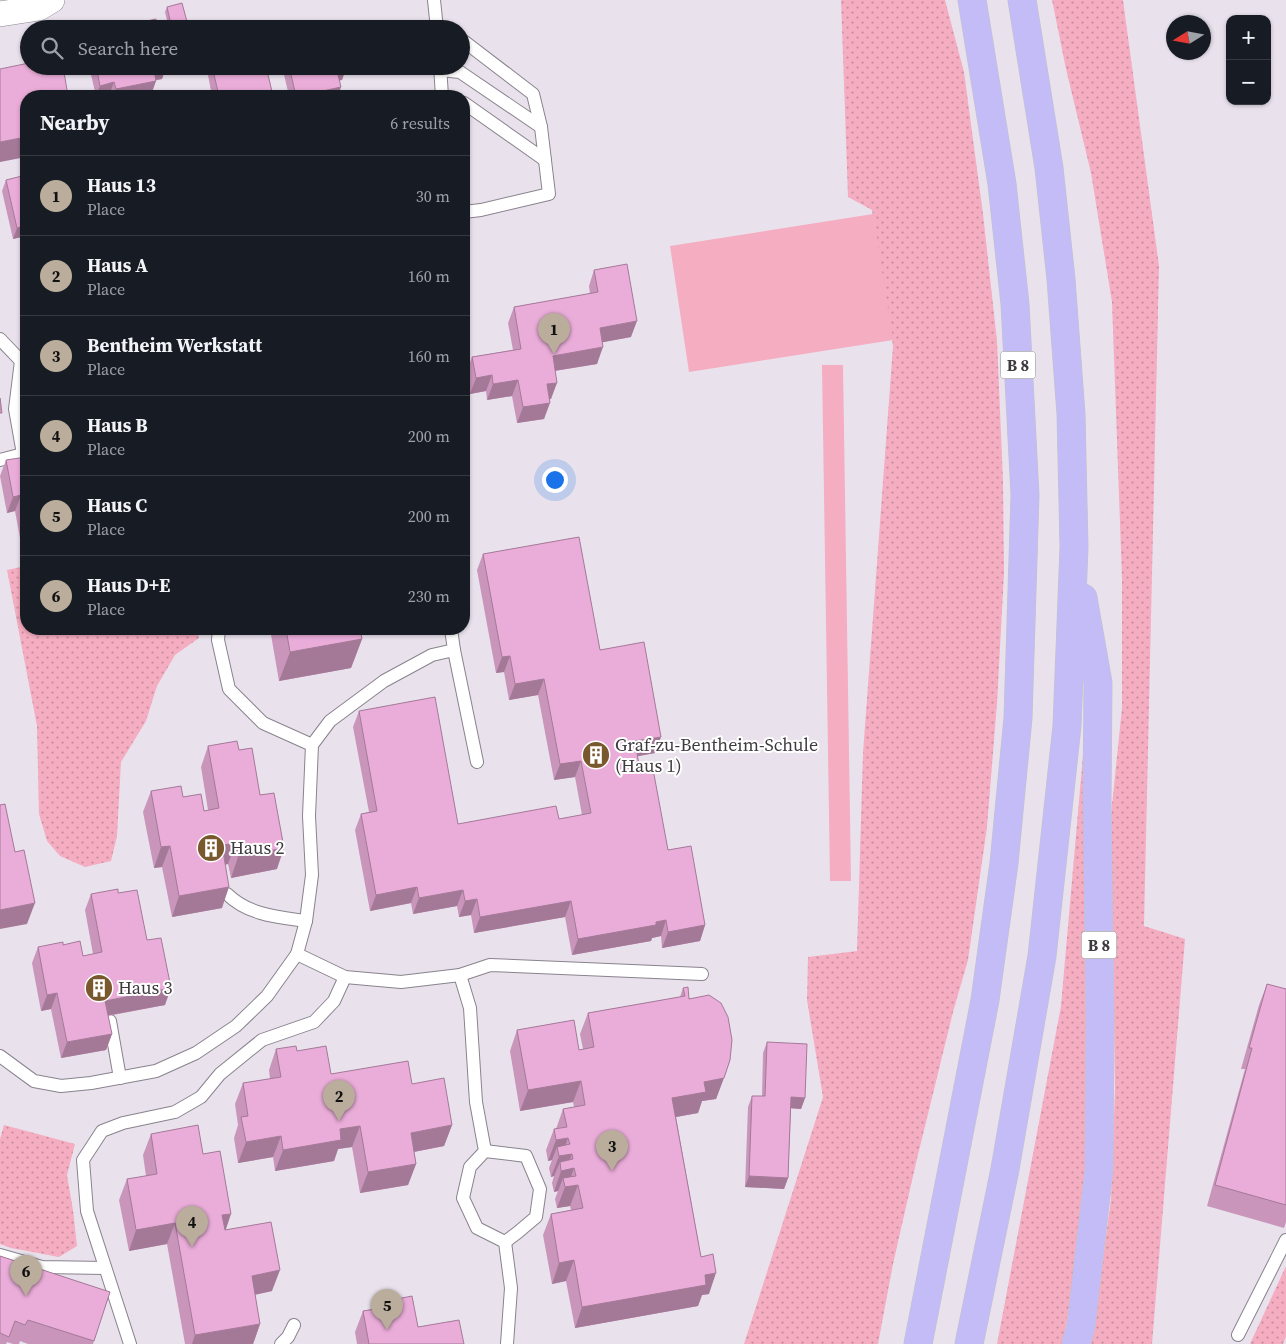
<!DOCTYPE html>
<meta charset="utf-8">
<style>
body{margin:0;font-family:"Source Serif 4",serif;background:#20242c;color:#f1f3f6}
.controls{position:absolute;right:15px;top:15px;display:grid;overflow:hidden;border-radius:10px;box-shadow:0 1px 4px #0004}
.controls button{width:45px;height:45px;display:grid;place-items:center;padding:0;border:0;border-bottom:1px solid #363941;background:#171b24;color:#f1f3f6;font:25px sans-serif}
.compass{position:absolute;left:1166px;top:15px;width:45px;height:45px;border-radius:50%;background:#171b24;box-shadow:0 1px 4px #0004;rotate:259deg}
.you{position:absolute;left:554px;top:479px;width:18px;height:18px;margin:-12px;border:4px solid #fff;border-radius:50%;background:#1a73e8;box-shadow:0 0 0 8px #1a73e833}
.badge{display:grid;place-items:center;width:32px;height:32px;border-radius:50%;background:#bbad9c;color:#111;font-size:16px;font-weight:700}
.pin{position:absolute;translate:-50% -41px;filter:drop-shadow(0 1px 2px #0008)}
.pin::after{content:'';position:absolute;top:26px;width:18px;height:15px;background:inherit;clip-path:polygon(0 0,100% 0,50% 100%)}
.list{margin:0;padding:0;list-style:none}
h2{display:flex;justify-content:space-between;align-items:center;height:65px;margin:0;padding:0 20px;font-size:21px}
h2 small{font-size:16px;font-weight:400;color:#9ea1a6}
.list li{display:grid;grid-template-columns:32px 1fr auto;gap:15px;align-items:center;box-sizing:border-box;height:80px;padding:0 20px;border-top:1px solid #363941}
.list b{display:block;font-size:19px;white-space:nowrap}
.list p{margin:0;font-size:16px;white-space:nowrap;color:#9ea1a6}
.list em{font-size:16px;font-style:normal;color:#9ea1a6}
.icon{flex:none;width:28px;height:28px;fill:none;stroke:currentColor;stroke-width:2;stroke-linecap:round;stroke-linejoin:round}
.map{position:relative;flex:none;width:1286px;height:1344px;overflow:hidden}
.search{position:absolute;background:#171b24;box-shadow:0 1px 4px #0004;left:20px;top:20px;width:450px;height:55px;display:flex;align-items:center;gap:12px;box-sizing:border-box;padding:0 18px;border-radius:28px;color:#9ea1a6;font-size:19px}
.panel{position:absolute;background:#171b24;box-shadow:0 1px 4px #0004;left:20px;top:90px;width:450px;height:545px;border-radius:20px}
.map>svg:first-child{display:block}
</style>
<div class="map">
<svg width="1286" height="1344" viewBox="0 0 1286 1344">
<defs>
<pattern id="grass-dots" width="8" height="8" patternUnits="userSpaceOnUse" patternTransform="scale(1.25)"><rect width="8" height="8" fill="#f5adc1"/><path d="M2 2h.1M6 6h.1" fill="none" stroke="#c88e9e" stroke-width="1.8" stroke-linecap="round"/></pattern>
</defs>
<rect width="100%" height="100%" fill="#e9e2ed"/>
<!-- grass -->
<g fill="url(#grass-dots)">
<path d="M841,0H945L964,72L983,214L997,341L1003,481L1004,573L997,703L987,827L968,960L953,1012L916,1163L893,1264L878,1344H744L823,1097L807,1000L808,957L857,951L863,753L893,346L872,210L848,197Z"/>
<path d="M1052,0H1123L1159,266L1144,926L1185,939L1152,1344H1091L1111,1200L1115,1088L1111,815L1122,708V578L1112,302L1091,173L1066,69Z"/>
<path d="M26,566V629H197L199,638L175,655L157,686L146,721L121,762L117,836L111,861L85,867L60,856L47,841L39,814L37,726L7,570Z"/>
<path d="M1083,755L1087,1095L1085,1168L1079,1249L1063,1344H997L1061,1006Z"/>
<path d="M4,1125L75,1144L67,1175L73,1210L77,1246L59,1257L11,1248L0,1244V1139Z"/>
<path d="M1286,1266V1337L1283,1344H1250Z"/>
</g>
<!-- pitch -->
<g fill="#f5adc1">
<path d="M873,214L893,340L689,372L670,246Z"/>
<path d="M822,365H843L851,881H830Z"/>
</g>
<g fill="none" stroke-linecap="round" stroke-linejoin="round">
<defs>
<g id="lane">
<path d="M434,0L437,29"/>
<path d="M461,39L533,94L541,127L549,194L481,210L464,212"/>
<path d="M440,66L442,96"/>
<path d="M440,70L460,72L541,127"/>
<path d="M464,103L545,160"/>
<path d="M0,339L21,361L26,359"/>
<path d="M0,460L23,454L15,409L21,361"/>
<path d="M219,629L218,640L229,689L263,723L312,745"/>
<path d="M454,650L477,762"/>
<path d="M227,894C248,915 278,917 306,921"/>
<path d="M297,954L345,977L401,982L460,975L470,1008L476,1102L485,1151L470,1167L463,1198L477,1228L505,1242L511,1288L507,1344"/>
<path d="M460,975L490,965L702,974"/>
<path d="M110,1021L120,1078"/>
<path d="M0,1056L34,1081L61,1086L91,1083L156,1071L196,1053L236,1026L267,996L297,954L306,921L312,875L309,816L312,745L330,721L384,681L432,655L454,650L451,629"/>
<path d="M485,1151L526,1156L540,1189L536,1217L517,1233L505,1242"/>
<path d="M0,1255L42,1267L105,1268"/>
<path d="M1238,1335L1286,1240"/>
<path d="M130,1344L87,1211L83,1160L102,1131L123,1123L175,1112L201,1097L220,1074L262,1040L314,1022L334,1001L345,977"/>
<path d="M281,1344L288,1337L294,1325"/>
</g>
<path id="street" d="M0,14L39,8L52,0"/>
<g id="highway">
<path d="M918,1344L985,1000L1004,863L1018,718L1025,495L1015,304L1002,184L972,0"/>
<path d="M969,1344L1005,1169L1042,956L1067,726L1074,547L1071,414L1061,279L1049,168L1022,0"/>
<path d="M1076,1344L1081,1326L1099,1170L1100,1016L1097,799L1098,683L1083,598"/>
</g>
</defs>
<!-- lane casing -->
<use href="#lane" stroke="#89838d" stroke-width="14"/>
<!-- street casing -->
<use href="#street" stroke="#89838d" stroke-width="26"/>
<!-- highway casing -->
<use href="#highway" stroke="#c5c4c5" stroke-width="29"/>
<!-- lane -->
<use href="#lane" stroke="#fff" stroke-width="12"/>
<!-- street -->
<use href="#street" stroke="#fff" stroke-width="25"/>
<!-- highway -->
<use href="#highway" stroke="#c3bcf7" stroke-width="28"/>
</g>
<!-- wall -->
<g fill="#c995bb">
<path d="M167,7L189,29H169L165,12Z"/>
<path d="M89,66H166L162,79L156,80L152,92L129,96H111L110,93L96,96Z"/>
<path d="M208,66H266L273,96H212L207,70Z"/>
<path d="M282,66H346L342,80H340L338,96H289Z"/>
<path d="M6,180L26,236L13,239L2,191Z"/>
<path d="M594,270L631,337L602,342L597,364L555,371L551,399H549L544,419L517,423L512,396L487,400L486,391L470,394L466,373L472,357L513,350L508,323L514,307L590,294L589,286Z"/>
<path d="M26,457V553L23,554L15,511L7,513L0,476L6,460Z"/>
<path d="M483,554L600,650L655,753L637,756L640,771L668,850L705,925L700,941L662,948L661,936L652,938L651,941L572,955L565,917L474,933L471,915L459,917L457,906L413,914L411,903L370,911L355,830L361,814L369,812L353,727L359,711L458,824L559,819L582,815L575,777L554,780L538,695L509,700L504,672L496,673L477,570Z"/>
<path d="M270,629H360L362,639L351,668L279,681Z"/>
<path d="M208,746L239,750L260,795L277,869L231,878L228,864L225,865L222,908L172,917L162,867L154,868L143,812L151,791L183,797L204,811L208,810L201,767Z"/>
<path d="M118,893L147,940L165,1005L108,1016L112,1034L106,1050L61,1058L51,1009L41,1011L32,963L38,947L83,956L93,954L85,910L91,894Z"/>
<path d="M1267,984L1286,989V1222L1284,1228L1207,1206L1245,1069H1241L1259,1005Z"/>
<path d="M683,988L730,1060L716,1099L702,1101L698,1113L676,1117L701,1257L709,1294L702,1295L698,1306L575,1328L566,1281L552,1284L543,1235L551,1214L571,1210L570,1206L557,1208L555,1199L558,1191L554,1192L552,1183L554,1176L551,1177L549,1168L552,1160L548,1161L546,1150L554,1129H556L563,1109L574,1107L573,1102L520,1111L510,1051L517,1030L579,1050L583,1049L580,1034L588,1013L680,997Z"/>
<path d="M767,1042L805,1098L801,1109L791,1108L788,1178L784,1189L745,1187L748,1107L752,1096H762L763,1053Z"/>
<path d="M276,1049L297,1051L331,1074L412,1084L452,1125L444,1146L414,1152L416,1164L408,1185L360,1193L352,1147L338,1149L334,1161L275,1171L273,1157L238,1163L234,1138L238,1125L235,1104L243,1083L270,1079L269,1070Z"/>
<path d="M151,1134L203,1154L226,1230L272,1291L255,1295L260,1324L253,1344H185L167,1244L129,1251L119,1200L127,1179L146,1176L143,1155Z"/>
<path d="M0,1256L110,1292L93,1344H28L20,1341L19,1344H13L7,1342L6,1344H0Z"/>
<path d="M387,1301L418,1327L464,1344H357L355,1332L363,1311L384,1307Z"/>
</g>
<!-- shaded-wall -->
<g fill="#a47998">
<path d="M166,68L162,79L150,81L154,70Z"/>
<path d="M346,69L342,80L333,82L337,71Z"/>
<path d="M156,81L152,92L129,96H113L116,89Z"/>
<path d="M114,82L110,93L96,96L100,86Z"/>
<path d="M341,87L338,96H300Z"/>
<path d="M26,137V157L0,162V142Z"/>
<path d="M26,226V236L13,239L17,228Z"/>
<path d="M637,321L631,337L594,344L600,328Z"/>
<path d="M603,347L597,364L547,372L553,356Z"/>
<path d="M492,375L486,391L470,394L476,378Z"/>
<path d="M518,380L512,396L487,400L493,384Z"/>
<path d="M557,383L551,399L541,401L547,384Z"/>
<path d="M550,403L544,419L517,423L523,407Z"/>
<path d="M21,495L15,511L7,513L13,497Z"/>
<path d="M26,544V553L23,554Z"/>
<path d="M362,639L351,668L279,681L290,652Z"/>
<path d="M510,656L504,672L496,673L502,657Z"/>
<path d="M544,679L538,695L509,700L515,684Z"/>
<path d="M661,737L655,753L629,758L635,741Z"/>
<path d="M581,761L575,777L554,780L560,764Z"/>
<path d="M236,843L228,864L214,866L222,845Z"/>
<path d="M170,846L162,867L154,868L161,847Z"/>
<path d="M284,848L277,869L231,878L238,857Z"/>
<path d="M229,887L222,908L172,917L179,896Z"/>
<path d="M417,887L411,903L370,911L376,895Z"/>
<path d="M463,890L457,906L413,914L419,898Z"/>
<path d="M477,899L471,915L459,917L465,901Z"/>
<path d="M571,901L565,917L474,933L480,917Z"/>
<path d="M35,903L27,924L0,929V910Z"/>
<path d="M666,920L661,936L652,938L651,941L572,955L578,939Z"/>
<path d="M705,925L700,941L662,948L668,932Z"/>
<path d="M171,988L165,1005L99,1017L105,1001Z"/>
<path d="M57,993L51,1009L41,1011L47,995Z"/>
<path d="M112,1034L106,1050L61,1058L67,1042Z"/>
<path d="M724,1078L716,1099L702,1101L698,1113L665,1119L672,1098L704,1082Z"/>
<path d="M581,1081L573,1102L520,1111L528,1090Z"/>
<path d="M791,1097L805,1098L801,1109L787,1108Z"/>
<path d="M452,1125L444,1146L403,1154L411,1133Z"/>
<path d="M360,1126L352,1147L338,1149L334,1161L275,1171L283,1150L340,1129Z"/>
<path d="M281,1136L273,1157L238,1163L246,1142Z"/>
<path d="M568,1138L562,1155L572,1154L566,1170L574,1168L568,1186L578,1185L570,1206L557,1208L565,1187L563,1178L558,1191L554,1192L561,1171L560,1162L554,1176L551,1177L559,1156L557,1147L552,1160L548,1161L556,1140Z"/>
<path d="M416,1164L408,1185L360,1193L368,1172Z"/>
<path d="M749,1176L788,1178L784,1189L745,1187Z"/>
<path d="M231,1214L224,1235L222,1215Z"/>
<path d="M175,1223L167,1244L129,1251L136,1230Z"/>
<path d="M574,1260L566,1281L552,1284L559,1263Z"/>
<path d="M280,1270L272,1291L244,1297L252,1276Z"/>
<path d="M716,1273L709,1294L702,1295L698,1306L575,1328L582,1307L705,1275Z"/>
<path d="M260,1324L253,1344H192L195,1335Z"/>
</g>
<!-- building -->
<g fill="#eaadd9" stroke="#a47998">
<path d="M182,3L189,29H172L167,7Z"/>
<path d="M156,19L158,29H115V28Z"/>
<path d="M257,21L259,29H238L237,25Z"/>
<path d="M337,26V29H324Z"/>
<path d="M29,63V66H63L68,96H26V137L0,142V69Z"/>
<path d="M96,66H166V68L154,70L156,81L116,89L114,82L100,86Z"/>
<path d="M212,66H266L273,96H219Z"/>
<path d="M289,66H346V69L337,71L341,87L300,96H296Z"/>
<path d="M26,175V226L17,228L6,180Z"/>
<path d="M627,264L637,321L600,328L603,347L553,356L557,383L547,384L550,403L523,407L518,380L493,384L492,375L476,378L472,357L521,349L514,307L598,292L594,270Z"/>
<path d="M0,398L2,413H0Z"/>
<path d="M26,457V524L21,495L13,497L6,460Z"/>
<path d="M579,537L600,650L644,642L661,737L635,741L640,771L653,769L668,850L691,846L705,925L668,932L666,920L656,922V925L578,939L571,901L480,917L477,899L465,901L463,890L419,898L417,887L376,895L361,814L377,811L359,711L435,697L458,824L556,806L559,819L591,813L581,761L560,764L544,679L515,684L510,656L502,657L483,554Z"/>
<path d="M286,629H360L362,639L290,652Z"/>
<path d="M237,741L239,750L252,748L260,795L274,793L284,848L238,857L236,843L222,845L229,887L179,896L170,846L161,847L151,791L181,786L183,797L201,794L204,811L219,808L208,746Z"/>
<path d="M5,804L15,852L24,850L35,903L0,910V805Z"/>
<path d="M118,889V893L137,890L147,940L161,938L171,988L105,1001L112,1034L67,1042L57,993L47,995L38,947L63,942V945L80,941L83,956L102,952L91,894Z"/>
<path d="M1267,984L1286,989V1205L1215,1185L1252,1048H1249Z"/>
<path d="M688,987L689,999L709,995L721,1003L728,1017L732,1040L730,1060L724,1078L704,1082L706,1092L672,1098L701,1257L713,1254L716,1273L705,1275L706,1285L582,1307L574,1260L559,1263L551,1214L583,1208L578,1185L565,1187L563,1178L576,1176L574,1168L561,1171L560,1162L573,1159L572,1154L559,1156L557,1147L570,1144L568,1138L556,1140L554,1129L567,1127L563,1109L585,1105L581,1081L528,1090L517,1030L574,1020L579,1050L594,1047L588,1013L685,996L683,988Z"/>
<path d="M767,1042L807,1044L805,1098L791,1097L788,1178L749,1176L752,1096H765Z"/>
<path d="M296,1046L297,1051L326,1046L331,1074L408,1061L412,1084L444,1078L452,1125L411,1133L416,1164L368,1172L360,1126L340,1129L341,1140L283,1150L281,1136L246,1142L241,1117L248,1116L243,1083L281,1077L276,1049Z"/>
<path d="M198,1125L203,1154L220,1151L231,1214L222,1215L225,1230L271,1222L280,1270L252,1276L260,1324L195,1335L175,1223L136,1230L127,1179L157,1174L151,1134Z"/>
<path d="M0,1256L110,1292L94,1341L28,1320L25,1325L15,1321L9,1337L0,1333Z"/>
<path d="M412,1296L418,1327L459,1320L464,1344H369L363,1311L388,1307L387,1301Z"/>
</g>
<!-- icons -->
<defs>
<symbol id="building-disc" viewBox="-11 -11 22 22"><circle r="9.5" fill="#79582e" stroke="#fff"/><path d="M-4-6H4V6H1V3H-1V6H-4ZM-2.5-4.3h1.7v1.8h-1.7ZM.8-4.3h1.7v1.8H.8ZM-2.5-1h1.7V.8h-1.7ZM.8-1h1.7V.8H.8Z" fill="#fff"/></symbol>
</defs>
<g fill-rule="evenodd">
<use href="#building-disc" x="580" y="739" width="32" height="32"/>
<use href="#building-disc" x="195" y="832" width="32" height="32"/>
<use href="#building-disc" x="83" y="972" width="32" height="32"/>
</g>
<g text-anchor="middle" stroke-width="4" stroke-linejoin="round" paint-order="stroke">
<!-- shield labels -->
<g fill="#fff" stroke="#787679" stroke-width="1">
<rect x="1000.5" y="351.5" width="35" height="27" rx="4"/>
<rect x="1081.5" y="931.5" width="35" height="27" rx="4"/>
</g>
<g font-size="16" font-weight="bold" fill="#3e3b3f">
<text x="1018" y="371">B 8</text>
<text x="1099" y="951">B 8</text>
</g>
<!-- poi labels -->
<g font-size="18" fill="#3e3b3f" stroke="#fff" text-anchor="start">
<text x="615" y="751">Graf-zu-Bentheim-Schule<tspan x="615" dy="21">(Haus 1)</tspan></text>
<text x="230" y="854">Haus 2</text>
<text x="118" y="994">Haus 3</text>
</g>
</g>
</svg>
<div class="controls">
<button>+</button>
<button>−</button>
</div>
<svg class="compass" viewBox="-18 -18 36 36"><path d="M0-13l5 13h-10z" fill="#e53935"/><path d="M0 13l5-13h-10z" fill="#9ea1a6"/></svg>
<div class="you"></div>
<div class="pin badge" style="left:554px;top:354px">1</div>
<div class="pin badge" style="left:339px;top:1121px">2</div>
<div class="pin badge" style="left:612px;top:1171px">3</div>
<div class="pin badge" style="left:192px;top:1247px">4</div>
<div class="pin badge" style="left:387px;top:1330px">5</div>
<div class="pin badge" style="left:26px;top:1296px">6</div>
<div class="search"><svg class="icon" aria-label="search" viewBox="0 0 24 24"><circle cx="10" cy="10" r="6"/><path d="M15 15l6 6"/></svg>Search here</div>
<section class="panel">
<h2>Nearby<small>6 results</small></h2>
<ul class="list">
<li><span class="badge">1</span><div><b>Haus 13</b><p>Place</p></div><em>30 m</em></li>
<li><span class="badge">2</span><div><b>Haus A</b><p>Place</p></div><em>160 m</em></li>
<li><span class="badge">3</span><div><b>Bentheim Werkstatt</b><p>Place</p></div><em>160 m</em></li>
<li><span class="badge">4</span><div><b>Haus B</b><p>Place</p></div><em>200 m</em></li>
<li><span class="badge">5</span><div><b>Haus C</b><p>Place</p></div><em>200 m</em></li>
<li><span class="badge">6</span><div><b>Haus D+E</b><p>Place</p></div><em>230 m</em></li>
</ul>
</section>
</div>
